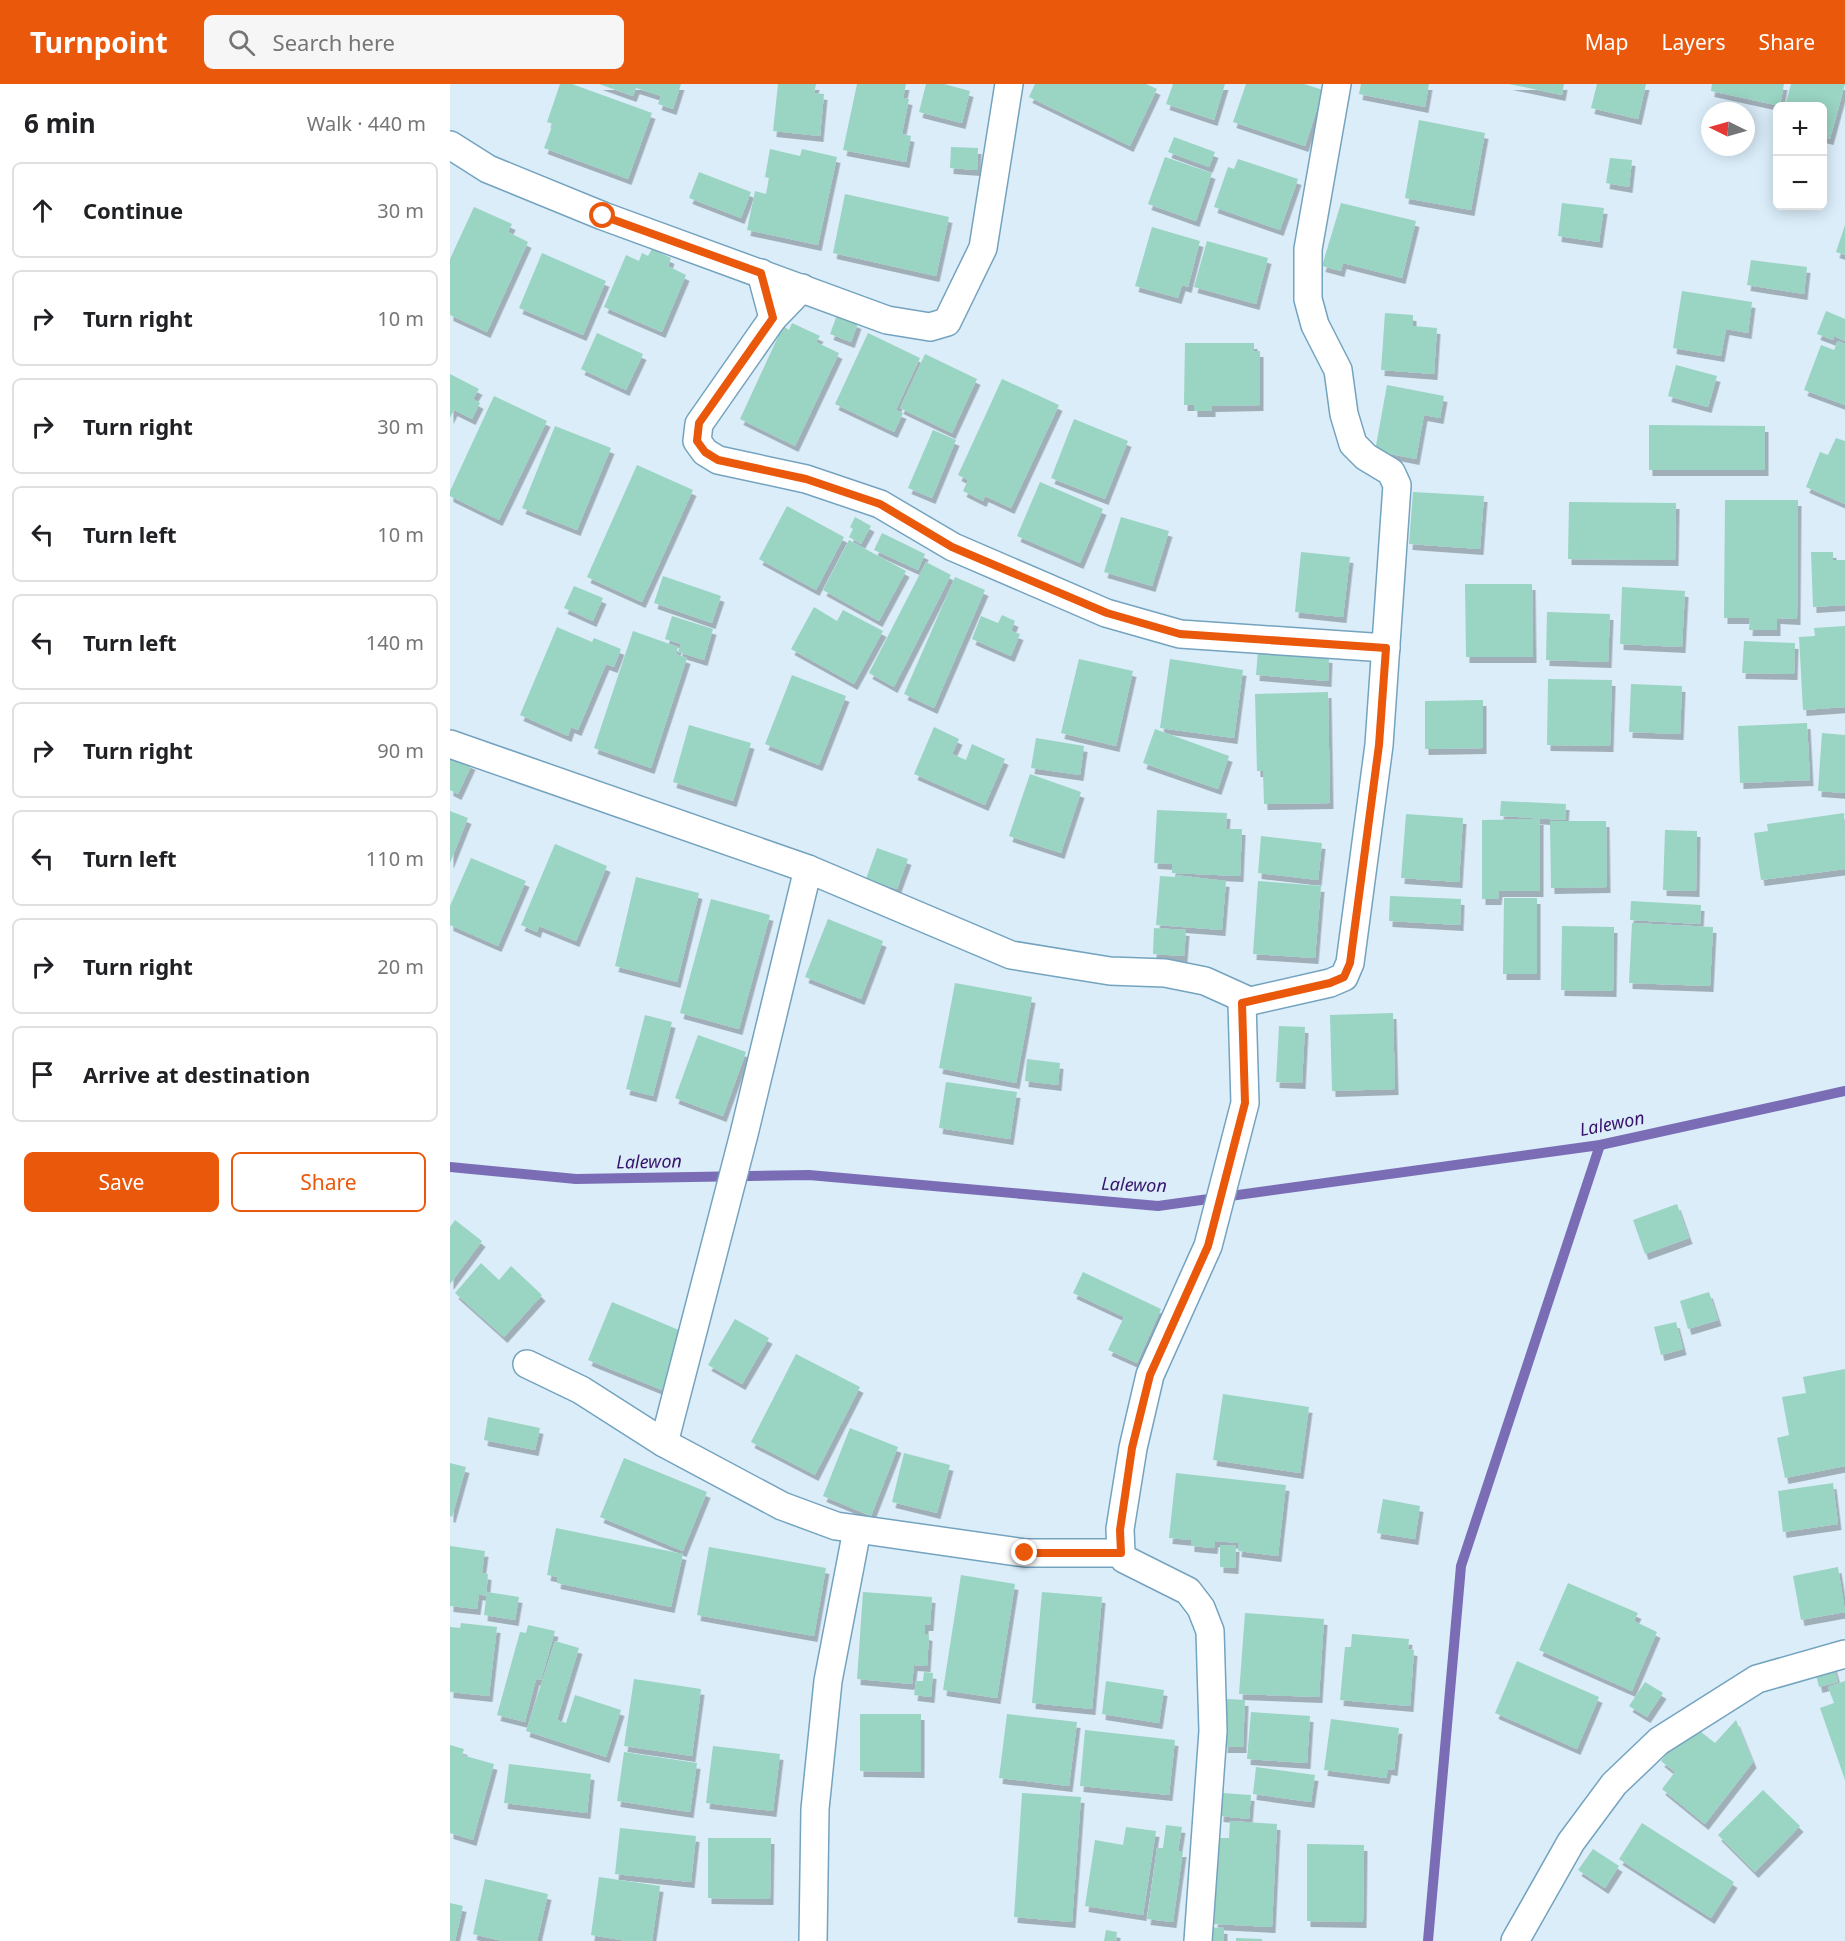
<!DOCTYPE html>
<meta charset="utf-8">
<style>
body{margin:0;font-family:"Noto Sans",sans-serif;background:#f6f6f6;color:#202124}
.controls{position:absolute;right:18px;top:18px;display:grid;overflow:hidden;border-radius:9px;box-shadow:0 3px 15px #0003}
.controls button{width:54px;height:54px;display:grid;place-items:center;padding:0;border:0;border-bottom:2px solid #e0e0e0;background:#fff;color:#202124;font:30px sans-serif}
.compass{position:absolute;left:1251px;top:18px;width:54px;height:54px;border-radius:50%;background:#fff;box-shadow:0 3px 15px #0003;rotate:275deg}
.stop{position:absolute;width:18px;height:18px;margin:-14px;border:4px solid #ea580c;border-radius:50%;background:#fff}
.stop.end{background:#ea580c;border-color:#fff;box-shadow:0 2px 6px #0008}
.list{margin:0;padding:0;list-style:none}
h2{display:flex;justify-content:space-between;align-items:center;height:78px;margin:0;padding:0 24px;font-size:26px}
h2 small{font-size:20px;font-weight:400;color:#757577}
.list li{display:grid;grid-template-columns:39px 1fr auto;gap:18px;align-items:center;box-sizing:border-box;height:96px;margin:0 12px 12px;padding:0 12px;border:2px solid #e0e0e0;border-radius:9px}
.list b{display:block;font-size:22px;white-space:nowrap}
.list em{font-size:20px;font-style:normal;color:#757577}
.actions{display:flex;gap:12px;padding:18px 24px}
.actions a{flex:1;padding:14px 0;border:2px solid #ea580c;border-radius:9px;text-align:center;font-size:21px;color:#ea580c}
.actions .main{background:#ea580c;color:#fff}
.icon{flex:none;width:33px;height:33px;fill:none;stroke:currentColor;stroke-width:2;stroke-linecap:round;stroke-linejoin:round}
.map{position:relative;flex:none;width:1395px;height:1857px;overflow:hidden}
header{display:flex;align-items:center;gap:36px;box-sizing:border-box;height:84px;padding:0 30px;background:#ea580c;color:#fff}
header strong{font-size:28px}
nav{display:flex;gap:33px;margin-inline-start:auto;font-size:21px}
.search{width:420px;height:54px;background:#f6f6f6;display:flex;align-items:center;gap:15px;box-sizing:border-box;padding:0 21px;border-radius:9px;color:#757577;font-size:22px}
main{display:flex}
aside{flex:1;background:#fff}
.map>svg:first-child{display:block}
</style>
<header>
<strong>Turnpoint</strong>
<div class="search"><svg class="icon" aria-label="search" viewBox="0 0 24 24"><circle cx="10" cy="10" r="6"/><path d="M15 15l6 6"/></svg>Search here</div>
<nav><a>Map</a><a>Layers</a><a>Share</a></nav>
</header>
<main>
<aside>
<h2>6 min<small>Walk · 440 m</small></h2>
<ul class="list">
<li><svg class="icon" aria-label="ahead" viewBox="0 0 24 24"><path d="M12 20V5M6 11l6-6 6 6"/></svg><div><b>Continue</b></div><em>30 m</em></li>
<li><svg class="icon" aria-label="right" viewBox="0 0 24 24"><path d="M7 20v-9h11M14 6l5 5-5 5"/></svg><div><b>Turn right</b></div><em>10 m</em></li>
<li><svg class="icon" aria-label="right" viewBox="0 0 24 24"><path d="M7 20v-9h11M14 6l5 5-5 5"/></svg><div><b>Turn right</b></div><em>30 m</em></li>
<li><svg class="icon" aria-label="left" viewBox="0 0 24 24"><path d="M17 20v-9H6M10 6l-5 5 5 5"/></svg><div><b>Turn left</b></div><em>10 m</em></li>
<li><svg class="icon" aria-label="left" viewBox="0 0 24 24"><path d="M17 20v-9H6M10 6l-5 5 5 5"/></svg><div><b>Turn left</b></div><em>140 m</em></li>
<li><svg class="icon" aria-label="right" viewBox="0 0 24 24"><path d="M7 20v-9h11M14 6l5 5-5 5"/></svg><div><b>Turn right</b></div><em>90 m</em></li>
<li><svg class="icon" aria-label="left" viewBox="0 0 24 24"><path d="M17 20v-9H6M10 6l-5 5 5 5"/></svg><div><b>Turn left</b></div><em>110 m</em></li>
<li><svg class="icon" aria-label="right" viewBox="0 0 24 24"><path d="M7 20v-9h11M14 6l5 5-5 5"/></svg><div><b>Turn right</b></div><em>20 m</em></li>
<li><svg class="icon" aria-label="arrive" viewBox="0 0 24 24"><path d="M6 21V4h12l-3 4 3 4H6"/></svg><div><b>Arrive at destination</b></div></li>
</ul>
<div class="actions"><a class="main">Save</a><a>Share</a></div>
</aside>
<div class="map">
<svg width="1395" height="1857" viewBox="0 0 1395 1857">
<defs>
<filter id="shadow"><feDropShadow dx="3.5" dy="6" stdDeviation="0" flood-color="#0004"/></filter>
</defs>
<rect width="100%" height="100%" fill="#daedf9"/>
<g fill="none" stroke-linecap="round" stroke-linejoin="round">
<!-- stream -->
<g stroke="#7a6db6" stroke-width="10">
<path d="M0,1083L126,1095L359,1091L708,1122L1150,1061L1395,1007"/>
<path d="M978,1857L1011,1482L1150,1061"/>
</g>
</g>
<!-- building -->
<g fill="#9ad4c3" filter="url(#shadow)">
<path d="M110,0H122L202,29L178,95L94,64L103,40L97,38Z"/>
<path d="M149,0H231L223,25L208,20L211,12L186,4L183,12Z"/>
<path d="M328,0H366L364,9L374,10L370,52L323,47Z"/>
<path d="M407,0H456L453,14L459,15L452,50L461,52L456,78L393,66Z"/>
<path d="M476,0H494L520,7L512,39L469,28Z"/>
<path d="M585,0H696L707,5L680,62L579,13Z"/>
<path d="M723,0H775L764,36L716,20Z"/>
<path d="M796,0H854L873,6L855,62L783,38Z"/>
<path d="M911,0H979L975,23L909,10Z"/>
<path d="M1059,0H1114L1112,11Z"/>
<path d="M1147,0H1196L1188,35L1141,24Z"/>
<path d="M1262,0H1334L1330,22L1261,7Z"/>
<path d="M1341,0H1395L1380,55L1372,53V22H1335Z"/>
<path d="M969,36L1035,49L1021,126L955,114Z"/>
<path d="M724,53L765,68L759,83L718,68Z"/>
<path d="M501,63L528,64L527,86L500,84Z"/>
<path d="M320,65L350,72L352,65L387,73L368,161L297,146L305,107L316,110L319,94L315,93Z"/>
<path d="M715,73L762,89L746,137L698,120Z"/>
<path d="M1160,74L1182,76L1179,103L1156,99Z"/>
<path d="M788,75L848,95L830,146L764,123L778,83L784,85Z"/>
<path d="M249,88L301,108L291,134L239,114Z"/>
<path d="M395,110L499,133L486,192L383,169Z"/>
<path d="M891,119L966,137L952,194L893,179L891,187L872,182Z"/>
<path d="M1112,119L1154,124L1149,158L1108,152Z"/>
<path d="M24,123L62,140L58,148L78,158L37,248L0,231V175Z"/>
<path d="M1395,141V171L1386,168Z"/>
<path d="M702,143L750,157L738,203L732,201L728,214L685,202Z"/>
<path d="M757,157L818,174L806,220L744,203Z"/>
<path d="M202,165L221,174L218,182L236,191L212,248L154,223L176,171L189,177L192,169L198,172Z"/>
<path d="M92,169L156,197L133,251L69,224Z"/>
<path d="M1301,176L1357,183L1354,210L1297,201Z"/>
<path d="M1232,207L1302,218L1298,249L1276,245L1271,272L1223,264Z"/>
<path d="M1376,227L1395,235V257L1384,252L1383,256L1367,250Z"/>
<path d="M935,229L963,231V242L987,244L984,290L931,286Z"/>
<path d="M387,231L408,239L401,258L380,250Z"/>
<path d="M342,239L370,252L366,258L389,269L345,362L290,335L333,242L339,246Z"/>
<path d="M147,249L193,270L176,306L131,285Z"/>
<path d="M418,249L470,274L446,326L453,329L444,348L385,320Z"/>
<path d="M1388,257L1395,260V321L1354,306L1371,261L1384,266Z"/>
<path d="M735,259H804V267H810V321L762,322V327H744V321H734Z"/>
<path d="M475,270L527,295L502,349L450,324Z"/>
<path d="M1226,281L1267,292L1258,323L1218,312Z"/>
<path d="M0,290L29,305L23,315L30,319L22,335L4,326L0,334Z"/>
<path d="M552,295L609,321L561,424L535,412L533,417L513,407L518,396L508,391Z"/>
<path d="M937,301L994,312L990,334L974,331L966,375L925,367Z"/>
<path d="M44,312L97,337L49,436L0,412V407Z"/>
<path d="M624,335L678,357L655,415L601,394Z"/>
<path d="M1199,341L1315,342V386H1199Z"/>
<path d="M105,342L161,364L127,446L72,424Z"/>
<path d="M483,346L506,356L482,414L458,404Z"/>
<path d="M1386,354L1395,357V420L1356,403L1370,368L1378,371Z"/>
<path d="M187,381L243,406L192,518L137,493Z"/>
<path d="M590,398L653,425L630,479L567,452Z"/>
<path d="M963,408L1034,412L1030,465L959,460Z"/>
<path d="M1275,416H1348L1347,535L1327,534V546H1299L1300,534H1274Z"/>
<path d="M1119,418L1226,419L1225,476L1118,475Z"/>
<path d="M337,422L394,453L366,506L309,475Z"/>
<path d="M405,433L421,442L411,460L399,453L403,445L400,443Z"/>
<path d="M671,433L719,447L702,502L654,488Z"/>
<path d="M432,449L475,470L468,486L424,466Z"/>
<path d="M399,456L456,487L429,537L373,506Z"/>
<path d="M851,468L900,473L893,533L845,528Z"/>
<path d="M1361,468H1383V476H1395V521L1363,523Z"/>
<path d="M476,478L501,491L444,603L419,589Z"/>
<path d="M213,492L271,512L262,539L204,519Z"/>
<path d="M505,493L535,506L484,624L454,610Z"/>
<path d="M1015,500H1082L1083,573H1016Z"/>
<path d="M124,502L153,514L143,537L114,524Z"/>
<path d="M1172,503L1235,507L1232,563L1170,560Z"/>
<path d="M364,523L387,537L393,526L433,547L404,600L341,565Z"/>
<path d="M1097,528L1160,530L1158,578L1096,576Z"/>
<path d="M552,531L565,537L561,547L570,550L561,572L522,555L531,532L548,539Z"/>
<path d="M222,532L263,545L254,576L228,568L231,560L215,555Z"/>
<path d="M1395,542V623L1353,626L1349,553L1365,552L1364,544Z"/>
<path d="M107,543L142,558L144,554L171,565L164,583L156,580L128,646L121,643L118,652L70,631Z"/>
<path d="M183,547L228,563L226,570L237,574L201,684L144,664Z"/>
<path d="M1294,557L1345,559L1344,590L1292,589Z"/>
<path d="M808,567L879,573L878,597L806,591Z"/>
<path d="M629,575L683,587L666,662L611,649Z"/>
<path d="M720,575L793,586L784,654L710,644Z"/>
<path d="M342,591L396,612L369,681L315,660Z"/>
<path d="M1098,595L1162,596L1160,662L1097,661Z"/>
<path d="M1181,600L1232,602L1230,650L1179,648Z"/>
<path d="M878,608L880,719L814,720L813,687H807L805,610Z"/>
<path d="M1033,616V664L975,665V617Z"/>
<path d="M1357,639L1360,696L1290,699L1288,642Z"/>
<path d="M239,641L301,659L283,717L223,698Z"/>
<path d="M484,643L509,655L502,670L516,676L522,660L555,675L535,721L464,690Z"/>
<path d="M705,645L779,672L768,705L693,679Z"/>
<path d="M1372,649L1395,651V709L1368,707Z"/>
<path d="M586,654L634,662L630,691L581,684Z"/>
<path d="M0,670L22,680L8,710L0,706Z"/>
<path d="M580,690L631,708L611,769L559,752Z"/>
<path d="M1051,717L1116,720L1115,736L1050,732Z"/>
<path d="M707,726L777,729L776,745H792L790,792L722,789V780L704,779Z"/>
<path d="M0,727L18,734L0,779Z"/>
<path d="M1394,729L1395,785L1311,796L1304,749L1318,747L1317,740Z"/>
<path d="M956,730L1013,734L1009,798L951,794Z"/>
<path d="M1090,735V807H1049L1048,815H1032V736Z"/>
<path d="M1100,737H1156L1157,803L1101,804Z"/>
<path d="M1215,746L1247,747L1246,807L1213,806Z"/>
<path d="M811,752L872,759L868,796L808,789Z"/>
<path d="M105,760L157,782L126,857L89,842L87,848L71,841Z"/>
<path d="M427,764L458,775L447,805L416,795Z"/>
<path d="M21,774L76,797L48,862L0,841V822Z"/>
<path d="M725,791L776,797L772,846L706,841L710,792L725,793Z"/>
<path d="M186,793L249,809L227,898L165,882Z"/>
<path d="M808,797L871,802L865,874L803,870Z"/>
<path d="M940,812L1011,815L1010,841L939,837Z"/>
<path d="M1054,814H1087V890H1053Z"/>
<path d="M261,815L320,831L289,945L230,929Z"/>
<path d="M1181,817L1251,821L1250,840L1180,836Z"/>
<path d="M378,835L433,857L411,915L355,893Z"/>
<path d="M1182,839L1263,843L1260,902L1179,899Z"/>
<path d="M1112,842L1164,843L1163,907L1111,906Z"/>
<path d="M704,844L736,846L734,872L703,870Z"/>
<path d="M505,899L582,913L566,999L489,984Z"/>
<path d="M943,929L945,1005L882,1007L880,931Z"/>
<path d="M195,931L222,938L203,1012L176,1005Z"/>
<path d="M829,942L855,943L852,999L826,998Z"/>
<path d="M248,951L296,968L273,1032L225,1014Z"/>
<path d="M577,975L610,979L608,1001L575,997Z"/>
<path d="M496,998L567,1008L560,1055L489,1044Z"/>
<path d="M1227,1120L1239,1154L1195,1170L1183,1136Z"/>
<path d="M5,1136L32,1157L0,1200V1143Z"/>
<path d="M31,1179L49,1196L61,1182L92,1211L54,1253L5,1209Z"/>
<path d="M633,1188L711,1225L687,1279L658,1266L674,1233L623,1209Z"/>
<path d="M1259,1208L1268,1236L1238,1245L1230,1217Z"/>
<path d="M162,1218L236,1249L212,1306L138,1276Z"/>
<path d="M285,1235L319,1254L292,1300L258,1281Z"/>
<path d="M1226,1238L1233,1265L1211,1271L1204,1243Z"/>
<path d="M346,1270L410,1303L365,1391L301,1358Z"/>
<path d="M1395,1285V1382L1335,1394L1327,1354L1339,1351L1332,1313L1356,1309L1353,1293Z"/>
<path d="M773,1310L859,1323L850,1389L763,1376Z"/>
<path d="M38,1333L90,1344L85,1366L34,1356Z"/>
<path d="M400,1344L448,1363L421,1432L373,1412Z"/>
<path d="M454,1369L500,1381L487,1429L442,1418Z"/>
<path d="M174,1374L257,1408L233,1467L150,1433Z"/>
<path d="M0,1379L16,1383L2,1433L0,1432Z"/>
<path d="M726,1389L836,1401L828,1472L788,1467L789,1459L765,1457L764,1464L741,1462V1456L719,1454Z"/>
<path d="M1383,1399L1388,1440L1333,1448L1328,1407Z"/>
<path d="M933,1415L970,1422L965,1455L927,1449Z"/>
<path d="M106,1444L233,1470L221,1523L107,1499L108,1493L97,1491Z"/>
<path d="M770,1461L786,1462L785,1484L770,1483Z"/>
<path d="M0,1462L35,1467L32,1489L38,1490L36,1512L29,1510L27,1525L0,1522Z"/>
<path d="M259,1463L376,1484L364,1552L247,1531Z"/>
<path d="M1388,1483L1395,1528L1351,1536L1343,1492Z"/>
<path d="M511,1491L565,1500L547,1614L493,1606Z"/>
<path d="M1118,1499L1188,1529L1184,1537L1207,1548L1182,1607L1089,1566Z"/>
<path d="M37,1508L69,1513L65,1536L34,1531Z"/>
<path d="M413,1508L482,1513L480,1541H475V1550L479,1551L477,1582L464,1581L462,1600L407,1595Z"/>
<path d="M592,1508L652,1513L642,1625L582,1619Z"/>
<path d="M795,1529L874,1535L869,1613L789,1610Z"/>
<path d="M11,1539L47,1543L39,1612L0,1608V1543L10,1544Z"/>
<path d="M78,1541L105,1547L91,1596L86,1595L75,1638L47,1631L70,1548L76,1549Z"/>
<path d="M902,1550L959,1555L958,1565L964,1566L960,1622L890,1616L895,1563H901Z"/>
<path d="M105,1557L129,1564L107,1636L116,1639L125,1611L171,1626L156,1673L76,1647Z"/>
<path d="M1067,1577L1149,1613L1127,1665L1045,1629Z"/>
<path d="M1383,1581L1388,1598L1369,1603L1365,1587Z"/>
<path d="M474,1588L483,1589L481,1613L464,1611L466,1597H473Z"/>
<path d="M184,1595L251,1605L242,1672L174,1662Z"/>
<path d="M656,1597L714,1606L709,1639L652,1630Z"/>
<path d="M1395,1597V1696L1370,1624L1384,1619L1378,1603Z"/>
<path d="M1195,1598L1213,1609L1197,1633L1179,1622Z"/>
<path d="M777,1615L795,1616L793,1663H774Z"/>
<path d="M801,1628L860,1632L857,1679L797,1675Z"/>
<path d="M410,1630H471V1688L410,1687Z"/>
<path d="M557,1630L627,1638L619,1702L549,1694Z"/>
<path d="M881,1635L949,1644L944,1686L938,1685L936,1694L874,1686Z"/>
<path d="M1286,1636L1303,1678L1255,1740L1212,1705L1225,1688L1211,1677L1241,1640L1265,1659Z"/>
<path d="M635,1646L725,1656L719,1711L630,1702Z"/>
<path d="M0,1661L14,1665L12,1671L44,1680L23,1756L0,1749Z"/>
<path d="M263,1662L330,1670L323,1727L256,1719Z"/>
<path d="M174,1668L247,1679L240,1728L167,1717Z"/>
<path d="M59,1680L141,1690L137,1729L54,1719Z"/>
<path d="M806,1683L865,1691L861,1718L803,1710Z"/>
<path d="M1313,1706L1350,1742L1305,1788L1268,1751Z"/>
<path d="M572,1709L631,1713L622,1838L564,1833Z"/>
<path d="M772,1709L801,1711L799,1735L770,1732Z"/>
<path d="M780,1737L827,1740L822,1843L764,1840L769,1754H779Z"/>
<path d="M1192,1739L1284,1798L1261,1834L1169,1775Z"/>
<path d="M716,1741L732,1743L728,1767H733L723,1838L697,1835L707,1764H713Z"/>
<path d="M676,1743L706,1747L693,1831L635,1822L645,1756L673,1761Z"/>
<path d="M170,1744L246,1752L241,1798L165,1790Z"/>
<path d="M258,1754H321L320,1815L258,1814Z"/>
<path d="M857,1760L914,1761L913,1838L857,1837Z"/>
<path d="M1143,1765L1169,1782L1155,1804L1128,1786Z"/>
<path d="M149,1793L210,1802L202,1857H177L141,1851Z"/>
<path d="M35,1795L98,1810L87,1857H52L23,1850Z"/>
<path d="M0,1819L13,1822L5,1857H0Z"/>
<path d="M751,1843L774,1844V1857H750Z"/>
<path d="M656,1846L667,1848L666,1857H654Z"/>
<path d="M786,1854L812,1855V1857H786Z"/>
</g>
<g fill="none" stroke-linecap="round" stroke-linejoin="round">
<defs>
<g id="minor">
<path d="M0,61L38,85L153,132L437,236L480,243L497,238L533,164L559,0"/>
<path d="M311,189L323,234L352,204"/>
<path d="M323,234L249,340L247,357L255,368L268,376L356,395L430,420L503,463L656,529L730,550L936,564"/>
<path d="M0,660L358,785"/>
<path d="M77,1280L131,1306L214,1359L332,1422L386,1442L575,1469H671"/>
<path d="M214,1359L294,1050L358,785L561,871L660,887L715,889L755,897L797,916"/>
<path d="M363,1857L365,1725L378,1597L407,1446"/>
<path d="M748,1857L763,1647L760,1547L751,1524L738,1507L674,1475L671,1469L670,1445L683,1364L700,1291L758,1162L795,1019L792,919L880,899L894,893L900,879L929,661L947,401L941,388L916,373L903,360L894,330L888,286L865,241L858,215V165L887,0"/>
<path d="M1065,1857L1121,1758L1164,1700L1209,1657L1307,1595L1395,1570"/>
</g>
</defs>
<!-- minor casing -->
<use href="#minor" stroke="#74a3bf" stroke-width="30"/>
<!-- minor -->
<use href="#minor" stroke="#fff" stroke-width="27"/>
</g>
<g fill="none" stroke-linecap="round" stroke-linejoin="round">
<!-- route -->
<path stroke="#ea580c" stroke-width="8" d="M153,132L311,189L323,234L249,339L247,357L255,368L268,376L356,395L430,420L502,463L657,529L730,550L936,564L929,661L900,879L894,893L880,899L792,919L795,1019L758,1162L700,1291L682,1364L670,1446L671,1469H575"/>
</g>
<g text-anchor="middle" stroke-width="6" stroke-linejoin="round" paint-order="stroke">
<!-- water labels -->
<g font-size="18" font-style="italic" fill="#37136b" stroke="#daedf9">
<text transform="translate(1162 1040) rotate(-11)" y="6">Lalewon</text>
<text transform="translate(199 1078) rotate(-1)" y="6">Lalewon</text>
<text transform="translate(684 1101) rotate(2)" y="6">Lalewon</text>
</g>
</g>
</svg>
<div class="controls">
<button>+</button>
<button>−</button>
</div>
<svg class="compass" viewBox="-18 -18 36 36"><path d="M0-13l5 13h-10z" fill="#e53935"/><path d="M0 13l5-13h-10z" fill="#757577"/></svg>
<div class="stop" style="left:153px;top:132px"></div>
<div class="stop end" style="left:575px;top:1469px"></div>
</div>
</main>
